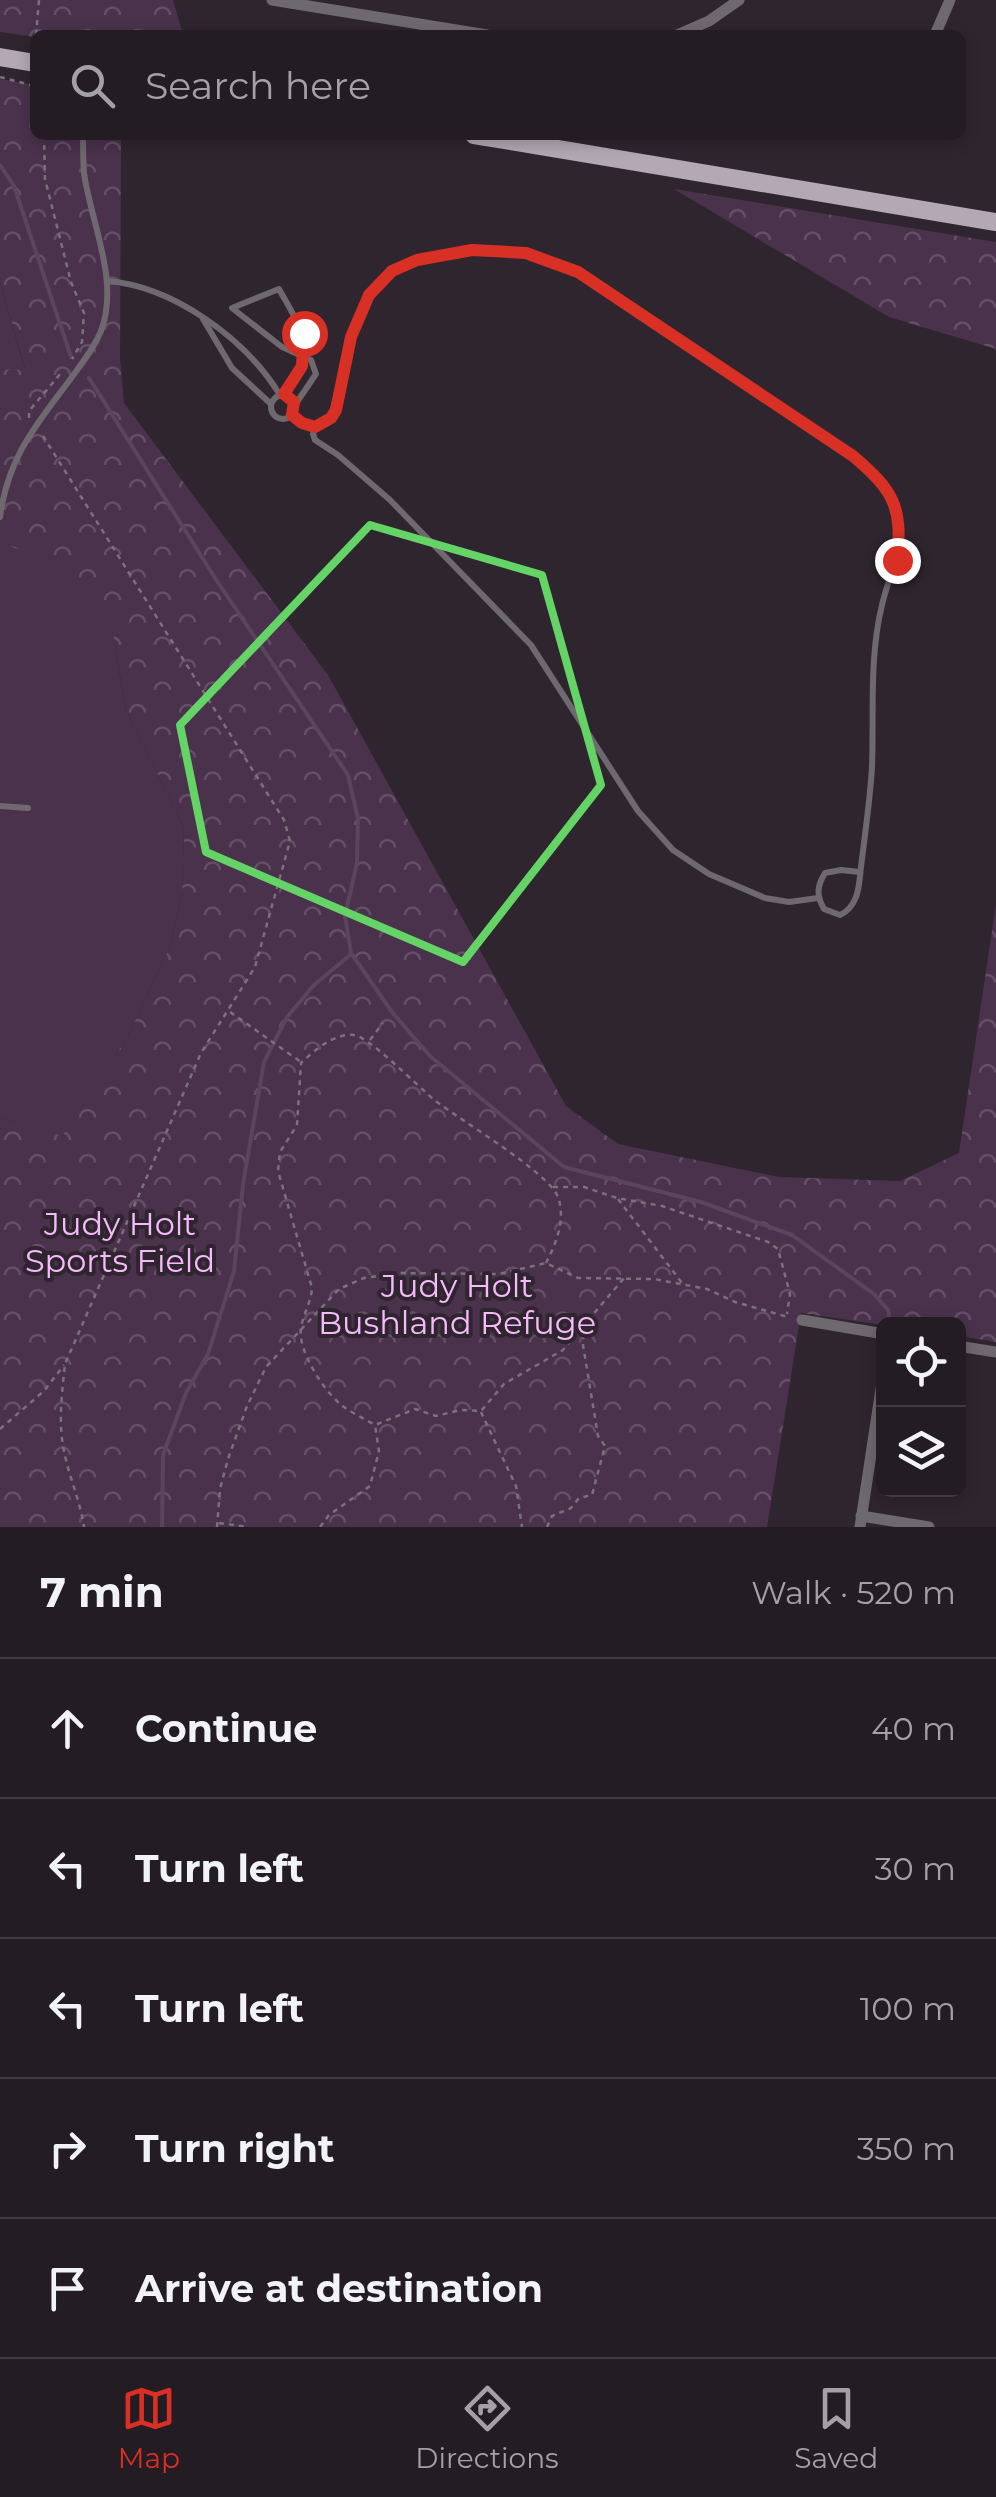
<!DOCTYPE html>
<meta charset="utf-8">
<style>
body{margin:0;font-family:Montserrat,sans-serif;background:#2f2930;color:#f1f3f6}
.controls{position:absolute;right:30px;bottom:30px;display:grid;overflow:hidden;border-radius:15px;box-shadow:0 5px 15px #0003}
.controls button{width:90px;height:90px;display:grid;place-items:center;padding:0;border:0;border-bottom:2px solid #403a41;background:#231c23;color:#f1f3f6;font:50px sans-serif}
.stop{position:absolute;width:30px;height:30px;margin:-22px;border:8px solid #d93025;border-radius:50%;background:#fff}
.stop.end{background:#d93025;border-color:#fff;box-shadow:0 2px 10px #0008}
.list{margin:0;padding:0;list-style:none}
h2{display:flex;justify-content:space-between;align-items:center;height:130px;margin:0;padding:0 40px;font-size:42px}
h2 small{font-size:32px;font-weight:400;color:#a3a1a6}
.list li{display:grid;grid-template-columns:65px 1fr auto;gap:30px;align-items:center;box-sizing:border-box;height:140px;padding:0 40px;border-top:2px solid #403a41}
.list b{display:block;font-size:38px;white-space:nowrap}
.list em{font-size:32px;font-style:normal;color:#a3a1a6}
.icon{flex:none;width:55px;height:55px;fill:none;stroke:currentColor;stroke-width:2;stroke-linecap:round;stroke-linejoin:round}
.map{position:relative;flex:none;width:996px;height:1527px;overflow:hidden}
.search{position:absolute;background:#231c23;box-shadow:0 5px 15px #0003;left:30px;right:30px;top:30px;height:110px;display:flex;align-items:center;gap:25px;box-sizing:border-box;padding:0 35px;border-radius:15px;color:#a3a1a6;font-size:38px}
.sheet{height:830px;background:#231c23}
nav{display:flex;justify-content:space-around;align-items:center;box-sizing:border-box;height:140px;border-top:2px solid #403a41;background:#231c23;font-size:28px;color:#a3a1a6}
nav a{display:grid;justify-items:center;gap:5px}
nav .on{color:#d93025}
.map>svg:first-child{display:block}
</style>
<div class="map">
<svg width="996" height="1527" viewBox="0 0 996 1527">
<defs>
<pattern id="forest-crowns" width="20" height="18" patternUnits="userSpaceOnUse" patternTransform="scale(2.5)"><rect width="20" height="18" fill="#4a324c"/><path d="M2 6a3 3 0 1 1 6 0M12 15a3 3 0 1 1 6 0" fill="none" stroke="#644f66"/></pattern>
</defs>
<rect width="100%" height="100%" fill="#2f252f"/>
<!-- forest -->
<g fill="url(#forest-crowns)">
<path d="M0,0H173L183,35L35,37L0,32Z"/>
<path d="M0,79L35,85V135H121L120,358L124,403L328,675L566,1106L618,1144L779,1177L900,1181L959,1153L996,904V1342L959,1336L958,1324L883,1325L801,1313L767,1527H0V1117L62,1135L128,1036L170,946L182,894L184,828L126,710L112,630L28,554L0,543V369H25L0,282Z"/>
<path d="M674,189L996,242V349L889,317Z"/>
</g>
<!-- pitch -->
<g fill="#4a324c">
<path d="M0,282L25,370L0,369Z"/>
<path d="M0,543L72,567L112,630L126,710L184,828L182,894L170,946L128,1036L62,1136L0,1117Z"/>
</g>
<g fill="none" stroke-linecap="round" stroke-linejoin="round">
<!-- stream -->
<g stroke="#5b445e" stroke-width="4">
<path d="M0,165L14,186L71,357"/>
<path d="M89,378L217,581L348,775L358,819L357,863L345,916L351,953L392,1012L430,1056L564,1167L701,1202L792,1235L874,1294L888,1310L891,1324"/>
<path d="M162,1527L163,1455L186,1393L208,1354L234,1271L243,1184L264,1062L287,1017L314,985L350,955"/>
</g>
<!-- path -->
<g stroke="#7a727b" stroke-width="2.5" stroke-dasharray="5 5" stroke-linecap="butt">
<path d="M36,35L39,0"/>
<path d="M0,77L35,86"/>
<path d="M44,135L45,179L71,282L84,313L82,342L72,359"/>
<path d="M29,418V411L61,373"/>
<path d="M43,436L284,820L290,841L255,967L201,1053L65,1364C62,1393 58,1422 64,1451C69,1477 80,1500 84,1527"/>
<path d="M230,1012L301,1062"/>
<path d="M370,1040L383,1023"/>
<path d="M553,1187H584L617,1198L662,1206L768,1242L778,1249L790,1294L787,1314"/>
<path d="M618,1199L682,1283"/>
<path d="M546,1263C556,1244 566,1219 558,1197C549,1173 462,1121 437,1102C420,1089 370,1037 354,1035C335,1033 314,1050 301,1063L297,1125L280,1152L278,1171L312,1288C311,1302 304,1313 301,1327C297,1350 323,1389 340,1404C350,1412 363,1418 375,1425L415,1409L436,1416L460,1410L481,1411L504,1384L563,1350L584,1325"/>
<path d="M481,1412L516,1486L522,1527"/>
<path d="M0,1429L44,1391L64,1365"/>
<path d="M219,1523L248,1527"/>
<path d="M217,1527L220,1489L228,1459L247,1406L266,1367L339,1289L364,1278L398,1273L499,1274L546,1263L578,1278L654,1279L707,1289L735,1302L788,1317"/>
<path d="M320,1527L329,1515L370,1486L379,1451L375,1425"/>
<path d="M547,1527L552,1516L571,1508L579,1498L592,1495L605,1446L598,1436L583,1345L584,1325L625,1277"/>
</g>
<!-- service -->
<g stroke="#6e696e" stroke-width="6">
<path d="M107,281C173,286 246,339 280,395"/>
<path d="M203,319L232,368L271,404"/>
<path d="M284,395C288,387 294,381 298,374C315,343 293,315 279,289L232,308L282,347L311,360L316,374L295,405"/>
<circle cx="283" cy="407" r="12"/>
<path d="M291,415L302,423L315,427L331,417L351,337L369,295L392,271L417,260L471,250L526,253L578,272L853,456C870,471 889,485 897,508C908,542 889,573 882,605C869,657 874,714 872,767C870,800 865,834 861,867C859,885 859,906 840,915L824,909C816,895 817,886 825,873L841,870L860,872"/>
<path d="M315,427L313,434L315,440L338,455L390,500L531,645L638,811L673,850L709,874L765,898L789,902L818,898"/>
<path d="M0,517C8,456 37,424 72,377C83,362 94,348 101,331C120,281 91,223 84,173C83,161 83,148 83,135"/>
<path d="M0,806L28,808"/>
</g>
<!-- minor -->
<g stroke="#6e696e" stroke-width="11">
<path d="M272,0L487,35"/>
<path d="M677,35L709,21L739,0"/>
<path d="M935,35L950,0"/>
<path d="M802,1320L884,1334"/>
<path d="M958,1346L996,1352"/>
<path d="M861,1516L929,1527"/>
<path d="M860,1527L884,1369"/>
</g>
<!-- primary -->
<g stroke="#b3a8b4" stroke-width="18">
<path d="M0,57L35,63"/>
<path d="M474,135L996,222"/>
</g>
</g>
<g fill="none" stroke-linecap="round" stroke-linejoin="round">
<!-- route -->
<path stroke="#d93025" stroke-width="12" d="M304,333L302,366L284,394L294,402L292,415L302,423L315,427L331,418L336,410L351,337L369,295L392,271L417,260L472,250L526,253L578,272L853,456C893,490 903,506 897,560"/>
</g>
<!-- marked area -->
<path fill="none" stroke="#64d467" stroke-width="8" stroke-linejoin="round" d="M370,525L542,575L601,785L463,962L206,852L180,725Z"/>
<g text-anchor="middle" stroke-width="8" stroke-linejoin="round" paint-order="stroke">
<!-- park labels -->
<g font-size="32" fill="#f6b9fb" stroke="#2f252f">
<text x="120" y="1235">Judy Holt<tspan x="120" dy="37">Sports Field</tspan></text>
<text x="457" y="1297">Judy Holt<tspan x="457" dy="37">Bushland Refuge</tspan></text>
</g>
</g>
</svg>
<div class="controls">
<button><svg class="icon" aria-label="locate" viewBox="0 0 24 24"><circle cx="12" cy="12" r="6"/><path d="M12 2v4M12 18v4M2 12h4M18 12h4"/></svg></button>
<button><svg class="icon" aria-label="layers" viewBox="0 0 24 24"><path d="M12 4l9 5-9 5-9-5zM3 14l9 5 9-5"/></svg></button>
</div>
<div class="stop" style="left:304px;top:333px"></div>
<div class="stop end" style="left:897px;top:560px"></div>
<div class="search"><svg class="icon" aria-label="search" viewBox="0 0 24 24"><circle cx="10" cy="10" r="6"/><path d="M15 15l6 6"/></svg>Search here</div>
</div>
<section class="sheet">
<h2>7 min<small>Walk · 520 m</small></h2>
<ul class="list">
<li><svg class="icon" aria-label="ahead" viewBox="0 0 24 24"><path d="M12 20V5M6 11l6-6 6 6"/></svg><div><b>Continue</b></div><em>40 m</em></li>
<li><svg class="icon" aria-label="left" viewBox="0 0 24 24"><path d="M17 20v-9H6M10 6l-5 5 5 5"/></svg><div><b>Turn left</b></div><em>30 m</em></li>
<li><svg class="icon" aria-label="left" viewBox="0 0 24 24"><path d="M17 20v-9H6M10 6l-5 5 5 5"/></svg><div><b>Turn left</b></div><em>100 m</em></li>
<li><svg class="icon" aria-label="right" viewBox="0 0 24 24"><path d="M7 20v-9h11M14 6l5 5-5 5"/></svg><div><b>Turn right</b></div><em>350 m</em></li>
<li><svg class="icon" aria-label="arrive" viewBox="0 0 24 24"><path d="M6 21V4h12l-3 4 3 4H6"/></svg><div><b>Arrive at destination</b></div></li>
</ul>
</section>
<nav>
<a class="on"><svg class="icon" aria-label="map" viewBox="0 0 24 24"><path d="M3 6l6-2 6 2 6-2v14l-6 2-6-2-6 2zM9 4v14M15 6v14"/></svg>Map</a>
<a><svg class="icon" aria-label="directions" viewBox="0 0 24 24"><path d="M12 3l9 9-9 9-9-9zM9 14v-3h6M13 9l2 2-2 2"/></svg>Directions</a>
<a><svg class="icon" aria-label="saved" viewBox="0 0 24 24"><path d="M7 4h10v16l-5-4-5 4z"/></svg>Saved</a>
</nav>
